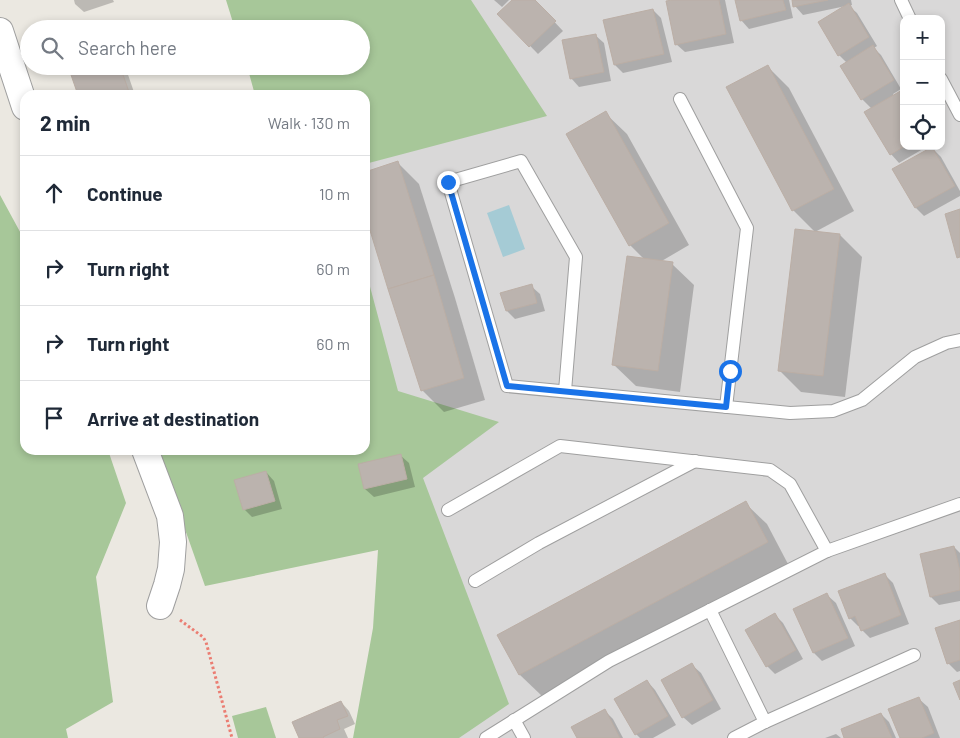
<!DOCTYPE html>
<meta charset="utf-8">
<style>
body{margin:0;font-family:Barlow,sans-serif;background:#f2f2f3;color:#1f2937}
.controls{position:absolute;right:15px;top:15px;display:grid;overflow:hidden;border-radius:10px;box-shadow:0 2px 8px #0003}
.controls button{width:45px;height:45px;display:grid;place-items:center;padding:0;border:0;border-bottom:1px solid #e0e1e3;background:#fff;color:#1f2937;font:25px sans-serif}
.stop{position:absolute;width:15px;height:15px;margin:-11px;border:4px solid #1a73e8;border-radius:50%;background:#fff}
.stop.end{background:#1a73e8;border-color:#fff;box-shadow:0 1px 5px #0008}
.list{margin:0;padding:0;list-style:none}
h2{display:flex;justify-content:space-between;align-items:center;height:65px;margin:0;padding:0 20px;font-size:21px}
h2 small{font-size:16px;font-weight:400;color:#747a83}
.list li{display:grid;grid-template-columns:32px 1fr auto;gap:15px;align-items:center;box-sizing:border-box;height:75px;padding:0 20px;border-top:1px solid #e0e1e3}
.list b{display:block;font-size:19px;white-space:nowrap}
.list em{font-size:16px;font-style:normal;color:#747a83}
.icon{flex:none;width:28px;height:28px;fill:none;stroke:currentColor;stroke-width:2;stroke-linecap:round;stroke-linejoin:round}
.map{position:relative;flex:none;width:960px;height:738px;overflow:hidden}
.search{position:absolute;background:#fff;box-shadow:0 2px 8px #0003;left:20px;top:20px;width:350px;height:55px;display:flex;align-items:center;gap:12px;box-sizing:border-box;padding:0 18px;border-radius:28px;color:#747a83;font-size:19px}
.panel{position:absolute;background:#fff;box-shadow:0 2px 8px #0003;left:20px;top:90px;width:350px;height:365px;border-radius:15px}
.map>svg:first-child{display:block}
</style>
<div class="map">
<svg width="960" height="738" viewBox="0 0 960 738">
<rect width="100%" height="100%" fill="#ebe8e1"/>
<!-- residential -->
<path fill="#d9d8d8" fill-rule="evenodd" d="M410,0H960V738H453L365,326V151ZM904,19H941V146H904Z"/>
<!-- forest -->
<g fill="#a7c799">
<path d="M226,0H471L547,116L365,164V95H255L247,66H361V29H235Z"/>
<path d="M0,195L25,241V450H108L126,503L96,577L113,702L66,729L68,738H0Z"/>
<path d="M365,268L398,391L499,422L423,478L509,704L459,738H353L373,628L378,550L205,586L157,450H365Z"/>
<path d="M266,707L276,738H238L232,716Z"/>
</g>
<!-- water -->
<path fill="#a5cbd5" d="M509,205L525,249L503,257L487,213Z"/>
<!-- shadow -->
<g fill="#0003">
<path d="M74,0H113L114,2L84,12L75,4Z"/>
<path d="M494,0H509L502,7Z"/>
<path d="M513,0H534L563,31L538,54L499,14Z"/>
<path d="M678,0H725L734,43L685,52L676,44Z"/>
<path d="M736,0H789L793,18L749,29L741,20Z"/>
<path d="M793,0H851L852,5L849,6L857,13L877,46L874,48L881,55L901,89L893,94L904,146H928L899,163L891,154L872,109L862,99L847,63L839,55L846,6L803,15L795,6Z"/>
<path d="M653,10L661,18L672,62L623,73L615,65Z"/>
<path d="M595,35L604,43L611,81L579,87L571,78Z"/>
<path d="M90,66H125L135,95H80Z"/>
<path d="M767,66L789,88L854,211L815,232L793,210Z"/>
<path d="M605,113L627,134L689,245L660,262L672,264L694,285L680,392L636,386L614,365L645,260L630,245Z"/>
<path d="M932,148L941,157L960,191V196L924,216L916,208Z"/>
<path d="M398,163L419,184L455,298L485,400L444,412L423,391L365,209V173Z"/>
<path d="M840,235L862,257L845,397L801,392L779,370Z"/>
<path d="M531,286L540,294L545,311L515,319L507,311Z"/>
<path d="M400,455L409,463L415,487L374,497L365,489Z"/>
<path d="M266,472L274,481L282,509L252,517L244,509Z"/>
<path d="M745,503L767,524L788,564L542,696L520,675L499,635Z"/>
<path d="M954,547L960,553V601L939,605L931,597Z"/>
<path d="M885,575L893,583L909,624L870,638L862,630L860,626H858L850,618Z"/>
<path d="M827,595L836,603L855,646L822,661L814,653L794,610Z"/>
<path d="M775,615L783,623L803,659L775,674L767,666Z"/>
<path d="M960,621V671L957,672L949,664L937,628Z"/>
<path d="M692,665L701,673L721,709L692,725L683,717Z"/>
<path d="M647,681L655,690L676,725L653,738H640L636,734L615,699Z"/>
<path d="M919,699L928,707L940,738H901Z"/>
<path d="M341,702L349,711L355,724L344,729L348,738H300Z"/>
<path d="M605,711L613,719L623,738H579Z"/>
<path d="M881,714L889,722L896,738H846Z"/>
<path d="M836,734L841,738H825Z"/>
</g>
<!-- building -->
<g fill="#bbb3ae" stroke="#bbaea5">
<path d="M512,0H535L556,21L529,47L497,14Z"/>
<path d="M672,0H719L726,34L675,45L666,1Z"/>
<path d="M735,0H783L786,10L740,21Z"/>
<path d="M792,0H828L793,7Z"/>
<path d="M849,3L869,37L838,56L818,22Z"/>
<path d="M653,9L664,54L614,65L603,20Z"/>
<path d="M596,34L604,72L570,79L562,40Z"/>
<path d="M873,45L894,80L861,100L840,66Z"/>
<path d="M768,65L834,189L792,211L726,87Z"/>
<path d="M86,66H120L130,95H78L70,72Z"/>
<path d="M904,89V146H905L890,155L864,112Z"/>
<path d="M606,111L669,223L629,246L566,134Z"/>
<path d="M932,147L955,186L915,208L892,169Z"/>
<path d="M398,161L434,275L388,289L365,214V172Z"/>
<path d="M960,209V257L957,258L945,214Z"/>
<path d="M795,229L840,234L823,376L778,371Z"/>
<path d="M627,256L673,262L658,371L612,365Z"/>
<path d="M434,275L464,378L421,391L388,289Z"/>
<path d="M532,284L537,303L506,311L500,293Z"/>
<path d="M401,454L407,479L364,489L358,464Z"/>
<path d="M266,471L275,501L243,510L234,480Z"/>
<path d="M746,501L768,542L519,675L497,635Z"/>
<path d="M954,546L960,571V590L930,597L920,554Z"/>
<path d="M885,573L901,615L861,631L855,616L849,619L838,591Z"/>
<path d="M827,593L848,638L813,653L793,609Z"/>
<path d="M775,613L796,650L766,667L745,630Z"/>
<path d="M960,620V660L947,664L935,628Z"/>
<path d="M692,663L713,700L682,718L661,680Z"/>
<path d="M647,680L668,716L635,735L614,699Z"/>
<path d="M960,680V700L953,683Z"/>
<path d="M919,697L934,733L922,738H900L888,709Z"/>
<path d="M341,701L348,716L337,720L340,729L323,737L324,738H299L292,722Z"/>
<path d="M605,709L620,738H577L571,727Z"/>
<path d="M881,713L892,738H844L841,729Z"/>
</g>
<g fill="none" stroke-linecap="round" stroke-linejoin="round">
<defs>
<g id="lane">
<path d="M901,0L910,19"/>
<path d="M941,79L960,115"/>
<path d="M680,99L747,228L726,407"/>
<path d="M565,391L576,257L521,161L448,182L507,386L790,413L833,411L862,400L915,357L946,343L960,340"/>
<path d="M448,510L560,446L770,470L790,484L827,551"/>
<path d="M475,581L539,543L695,461"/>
<path d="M710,610L765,722"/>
<path d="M514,720L524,738"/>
<path d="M486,738L609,661L827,551L960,504"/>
<path d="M734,738L765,722L914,655"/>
</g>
<g id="street">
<path d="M0,31L25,107"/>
<path d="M145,450L170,516L173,542L171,569L167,585L160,606"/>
</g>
</defs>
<!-- lane casing -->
<use href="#lane" stroke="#9f9f9f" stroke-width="14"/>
<!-- street casing -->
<use href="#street" stroke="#9f9f9f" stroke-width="28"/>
<!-- path -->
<path stroke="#eb7d72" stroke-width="3" stroke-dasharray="2.5 2.5" stroke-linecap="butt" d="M180,620L203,637L206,642L232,738"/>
<!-- lane -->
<use href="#lane" stroke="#fff" stroke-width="12"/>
<!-- street -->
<use href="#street" stroke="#fff" stroke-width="26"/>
</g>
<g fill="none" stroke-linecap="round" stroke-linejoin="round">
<!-- route -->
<path stroke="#1a73e8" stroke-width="6" d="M448,182L507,386L726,407L730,371"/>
</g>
</svg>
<div class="controls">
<button>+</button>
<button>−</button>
<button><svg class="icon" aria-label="locate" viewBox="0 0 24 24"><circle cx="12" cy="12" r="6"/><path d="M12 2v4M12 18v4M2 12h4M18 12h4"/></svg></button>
</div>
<div class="stop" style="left:730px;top:371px"></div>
<div class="stop end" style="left:448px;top:182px"></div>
<div class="search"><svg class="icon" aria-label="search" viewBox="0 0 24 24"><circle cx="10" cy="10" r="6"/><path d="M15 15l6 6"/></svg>Search here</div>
<section class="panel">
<h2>2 min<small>Walk · 130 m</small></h2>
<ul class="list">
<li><svg class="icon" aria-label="ahead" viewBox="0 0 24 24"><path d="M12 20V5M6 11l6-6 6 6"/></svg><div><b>Continue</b></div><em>10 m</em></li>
<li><svg class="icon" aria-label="right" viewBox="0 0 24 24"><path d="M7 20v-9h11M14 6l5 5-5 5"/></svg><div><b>Turn right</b></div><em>60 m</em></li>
<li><svg class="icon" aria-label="right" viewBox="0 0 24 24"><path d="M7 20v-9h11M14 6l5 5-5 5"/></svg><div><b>Turn right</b></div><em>60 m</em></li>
<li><svg class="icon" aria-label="arrive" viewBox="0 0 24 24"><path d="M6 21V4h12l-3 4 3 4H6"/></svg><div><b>Arrive at destination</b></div></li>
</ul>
</section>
</div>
